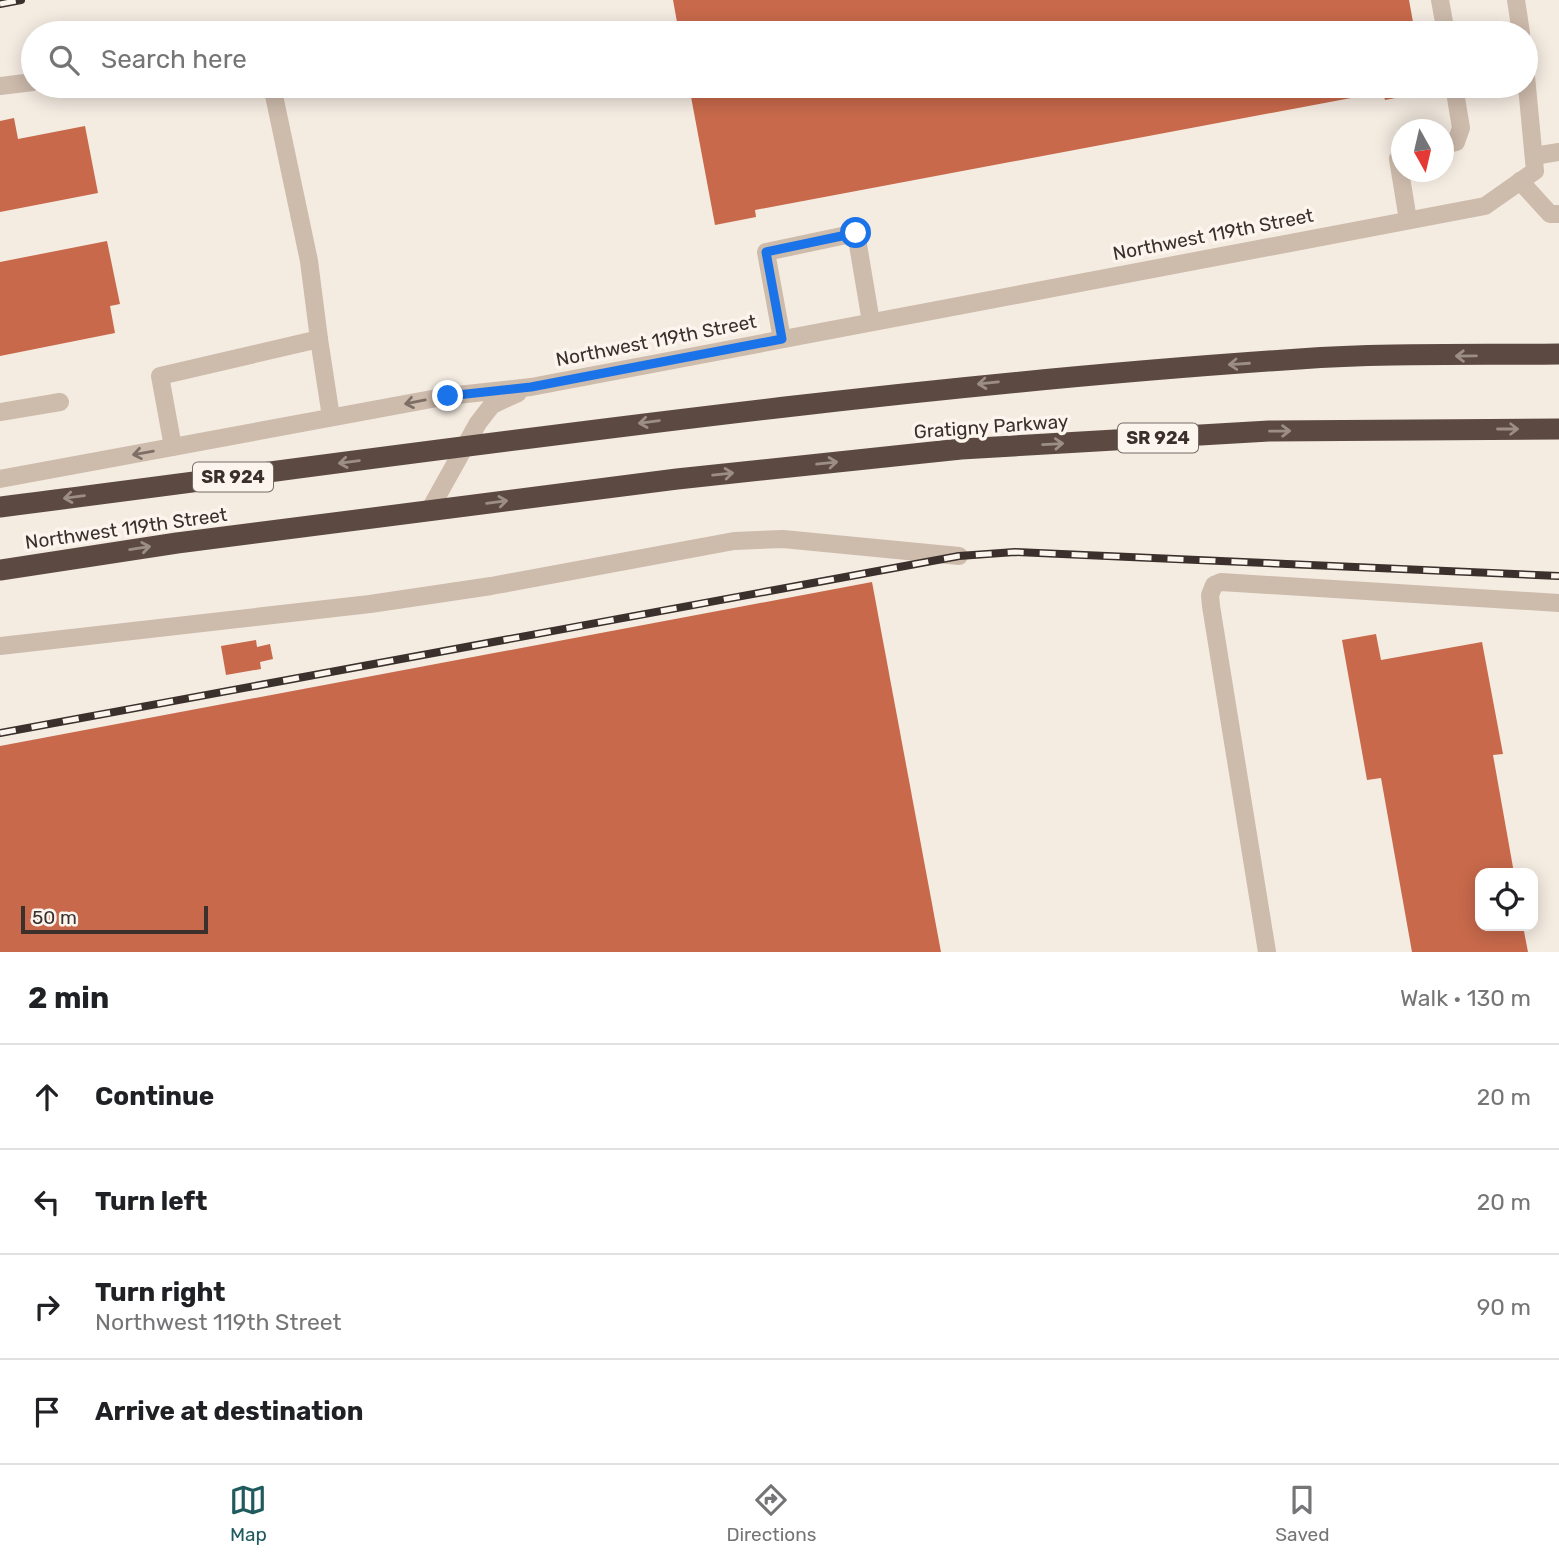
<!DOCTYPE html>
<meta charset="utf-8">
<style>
body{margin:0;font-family:Rubik,sans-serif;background:#f6f6f6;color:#202124}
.controls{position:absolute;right:21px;bottom:21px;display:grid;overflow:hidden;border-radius:14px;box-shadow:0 4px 18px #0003}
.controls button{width:63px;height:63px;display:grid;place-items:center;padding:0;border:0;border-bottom:2px solid #e0e0e0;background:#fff;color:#202124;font:35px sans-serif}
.compass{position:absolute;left:1391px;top:119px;width:63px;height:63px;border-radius:50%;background:#fff;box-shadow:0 4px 18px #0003;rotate:172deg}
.scale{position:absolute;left:21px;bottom:18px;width:187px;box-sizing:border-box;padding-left:7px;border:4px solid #3b302b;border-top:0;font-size:19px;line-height:24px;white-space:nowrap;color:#3b302b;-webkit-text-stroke:5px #fbf5ee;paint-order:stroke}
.stop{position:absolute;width:21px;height:21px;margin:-16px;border:5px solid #1a73e8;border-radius:50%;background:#fff}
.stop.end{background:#1a73e8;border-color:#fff;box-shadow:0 2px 7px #0008}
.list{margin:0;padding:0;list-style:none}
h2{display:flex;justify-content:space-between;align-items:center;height:91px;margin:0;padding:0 28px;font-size:30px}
h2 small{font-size:23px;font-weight:400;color:#757577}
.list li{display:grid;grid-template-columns:46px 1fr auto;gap:21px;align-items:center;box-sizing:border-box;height:105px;padding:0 28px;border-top:2px solid #e0e0e0}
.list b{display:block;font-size:26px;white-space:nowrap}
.list p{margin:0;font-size:23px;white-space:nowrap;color:#757577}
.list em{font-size:23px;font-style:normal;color:#757577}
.icon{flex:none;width:38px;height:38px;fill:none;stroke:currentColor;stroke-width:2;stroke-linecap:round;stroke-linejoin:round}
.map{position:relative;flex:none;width:1559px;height:952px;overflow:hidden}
.search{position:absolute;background:#fff;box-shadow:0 4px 18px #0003;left:21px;right:21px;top:21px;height:77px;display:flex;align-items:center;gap:18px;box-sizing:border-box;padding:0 24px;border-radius:38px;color:#757577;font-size:26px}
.sheet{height:511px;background:#fff}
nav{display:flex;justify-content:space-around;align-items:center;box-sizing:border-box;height:98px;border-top:2px solid #e0e0e0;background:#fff;font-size:19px;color:#757577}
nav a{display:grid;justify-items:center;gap:4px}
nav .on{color:#1f5a5e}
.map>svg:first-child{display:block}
</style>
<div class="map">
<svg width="1559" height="952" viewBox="0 0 1559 952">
<rect width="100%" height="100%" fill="#f4ebe1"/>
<!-- building -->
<g fill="#c8694b">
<path d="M673,0H1409L1415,33H679Z"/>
<path d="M689,86H1425L1426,92L1385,100L1383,92L755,210L756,217L715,225Z"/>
<path d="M14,118L18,139L85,126L98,193L0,212V121Z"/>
<path d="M107,241L120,304L110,306L115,333L0,356V262Z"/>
<path d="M872,582L941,952H0V746Z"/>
<path d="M1376,634L1381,660L1482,642L1503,754L1493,755L1514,873H1480V926H1523L1528,952H1412L1381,778L1367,780L1342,640Z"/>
<path d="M256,640L257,647L270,644L273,659L260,662L261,669L226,675L221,646Z"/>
</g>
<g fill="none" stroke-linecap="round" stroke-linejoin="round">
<!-- minor -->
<g stroke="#cdbbac" stroke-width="18">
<path d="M1440,0L1446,33"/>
<path d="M1516,0L1521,33"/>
<path d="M0,86L33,82"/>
<path d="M1444,145L1456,142L1461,128L1454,86"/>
<path d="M1402,156L1398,159L1408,220"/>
<path d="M1534,156L1559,152"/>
<path d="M1520,181L1550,214H1559"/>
<path d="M319,339L331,417"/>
<path d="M782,339L766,252L856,233L871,322"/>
<path d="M0,412L60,402"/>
<path d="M173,447L160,376L319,339L309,261L272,86"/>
<path d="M0,479L448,396L531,387L1485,206L1535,171L1526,76"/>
<path d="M429,511L478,423L492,405L518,393"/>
<path d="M0,646L370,604L491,586L734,541L783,539L959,556"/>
<path d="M1267,952L1211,606L1210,595L1214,585L1221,582L1559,603"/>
</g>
<!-- highway -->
<g stroke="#5c4a42" stroke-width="21">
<path d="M0,507C433,452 864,388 1299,359C1385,353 1473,355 1559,354"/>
<path d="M0,570L177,543L677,479L961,449L1269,431L1559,429"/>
</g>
<defs>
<g id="rail">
<path d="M0,4L21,0"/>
<path d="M0,733L959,556L1015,552L1559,576"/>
</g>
</defs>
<!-- rail casing -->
<use href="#rail" stroke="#3b302b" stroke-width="8"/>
<!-- rail -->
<use href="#rail" stroke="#fbf5ee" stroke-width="5" stroke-dasharray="16" stroke-linecap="butt"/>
</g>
<!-- one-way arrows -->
<defs><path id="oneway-shaft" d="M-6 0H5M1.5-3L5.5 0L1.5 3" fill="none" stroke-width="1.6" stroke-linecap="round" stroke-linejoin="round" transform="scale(1.75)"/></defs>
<g stroke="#9c8e87">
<use href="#oneway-shaft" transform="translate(1466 356) rotate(179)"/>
<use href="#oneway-shaft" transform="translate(1239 364) rotate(176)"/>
<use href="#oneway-shaft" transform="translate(988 383) rotate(174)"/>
<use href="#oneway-shaft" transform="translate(649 422) rotate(172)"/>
<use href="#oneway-shaft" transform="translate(1508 429)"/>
<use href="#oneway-shaft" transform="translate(1280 431) rotate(-1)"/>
<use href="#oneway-shaft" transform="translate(1053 444) rotate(-3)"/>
<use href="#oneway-shaft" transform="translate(349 462) rotate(172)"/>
<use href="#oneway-shaft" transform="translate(827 463) rotate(-6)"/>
<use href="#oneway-shaft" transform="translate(723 474) rotate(-6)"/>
<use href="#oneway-shaft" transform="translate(74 497) rotate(173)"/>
<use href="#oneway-shaft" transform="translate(497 502) rotate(-7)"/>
<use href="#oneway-shaft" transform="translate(140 548) rotate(-9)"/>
</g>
<g stroke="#7d6f65">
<use href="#oneway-shaft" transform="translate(415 402) rotate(169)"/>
<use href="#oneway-shaft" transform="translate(143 453) rotate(170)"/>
</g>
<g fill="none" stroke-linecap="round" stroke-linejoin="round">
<!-- route -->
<path stroke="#1a73e8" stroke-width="9" d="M448,396L531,387L782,339L766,252L856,233"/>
</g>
<g text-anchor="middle" stroke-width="7" stroke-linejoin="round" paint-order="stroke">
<!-- shield labels -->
<g fill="#fbf5ee" stroke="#756b66" stroke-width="2">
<rect x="1118" y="423.5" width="80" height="29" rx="5"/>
<rect x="193" y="462.5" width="80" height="29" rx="5"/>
</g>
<g font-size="18" font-weight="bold" fill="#3b302b">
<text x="1158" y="444">SR 924</text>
<text x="233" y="483">SR 924</text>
</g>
<!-- street labels -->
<g font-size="19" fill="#3b302b" stroke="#fbf5ee">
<text transform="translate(1213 234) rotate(-11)" y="7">Northwest 119th Street</text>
<text transform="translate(656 340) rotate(-11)" y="7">Northwest 119th Street</text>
<text transform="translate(991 426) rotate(-4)" y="7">Gratigny Parkway</text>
<text transform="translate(126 528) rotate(-8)" y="7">Northwest 119th Street</text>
</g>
</g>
</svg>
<div class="controls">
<button><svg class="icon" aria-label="locate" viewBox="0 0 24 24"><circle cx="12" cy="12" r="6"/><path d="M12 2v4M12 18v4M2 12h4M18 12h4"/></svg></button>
</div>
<svg class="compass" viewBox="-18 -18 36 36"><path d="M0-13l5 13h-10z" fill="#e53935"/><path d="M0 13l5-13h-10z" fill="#757577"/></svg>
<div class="scale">50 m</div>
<div class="stop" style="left:856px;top:233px"></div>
<div class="stop end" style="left:448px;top:396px"></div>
<div class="search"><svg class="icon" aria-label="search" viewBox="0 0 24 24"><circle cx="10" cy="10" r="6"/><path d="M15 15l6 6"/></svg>Search here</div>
</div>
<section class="sheet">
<h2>2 min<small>Walk · 130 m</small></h2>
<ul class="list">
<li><svg class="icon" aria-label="ahead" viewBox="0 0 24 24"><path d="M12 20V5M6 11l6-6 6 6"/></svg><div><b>Continue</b></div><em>20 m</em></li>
<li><svg class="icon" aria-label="left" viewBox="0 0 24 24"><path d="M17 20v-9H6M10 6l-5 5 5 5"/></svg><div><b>Turn left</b></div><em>20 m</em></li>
<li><svg class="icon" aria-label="right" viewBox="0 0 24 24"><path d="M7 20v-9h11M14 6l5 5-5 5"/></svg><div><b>Turn right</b><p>Northwest 119th Street</p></div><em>90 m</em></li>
<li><svg class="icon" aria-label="arrive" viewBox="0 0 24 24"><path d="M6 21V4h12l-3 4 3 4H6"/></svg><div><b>Arrive at destination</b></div></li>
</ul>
</section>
<nav>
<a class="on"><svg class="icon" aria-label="map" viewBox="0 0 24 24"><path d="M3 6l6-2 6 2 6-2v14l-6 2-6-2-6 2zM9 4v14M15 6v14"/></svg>Map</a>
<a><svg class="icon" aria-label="directions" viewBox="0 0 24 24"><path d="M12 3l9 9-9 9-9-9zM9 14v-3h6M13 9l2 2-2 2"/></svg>Directions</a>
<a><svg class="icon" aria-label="saved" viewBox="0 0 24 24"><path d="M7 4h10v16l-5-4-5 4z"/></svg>Saved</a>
</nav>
